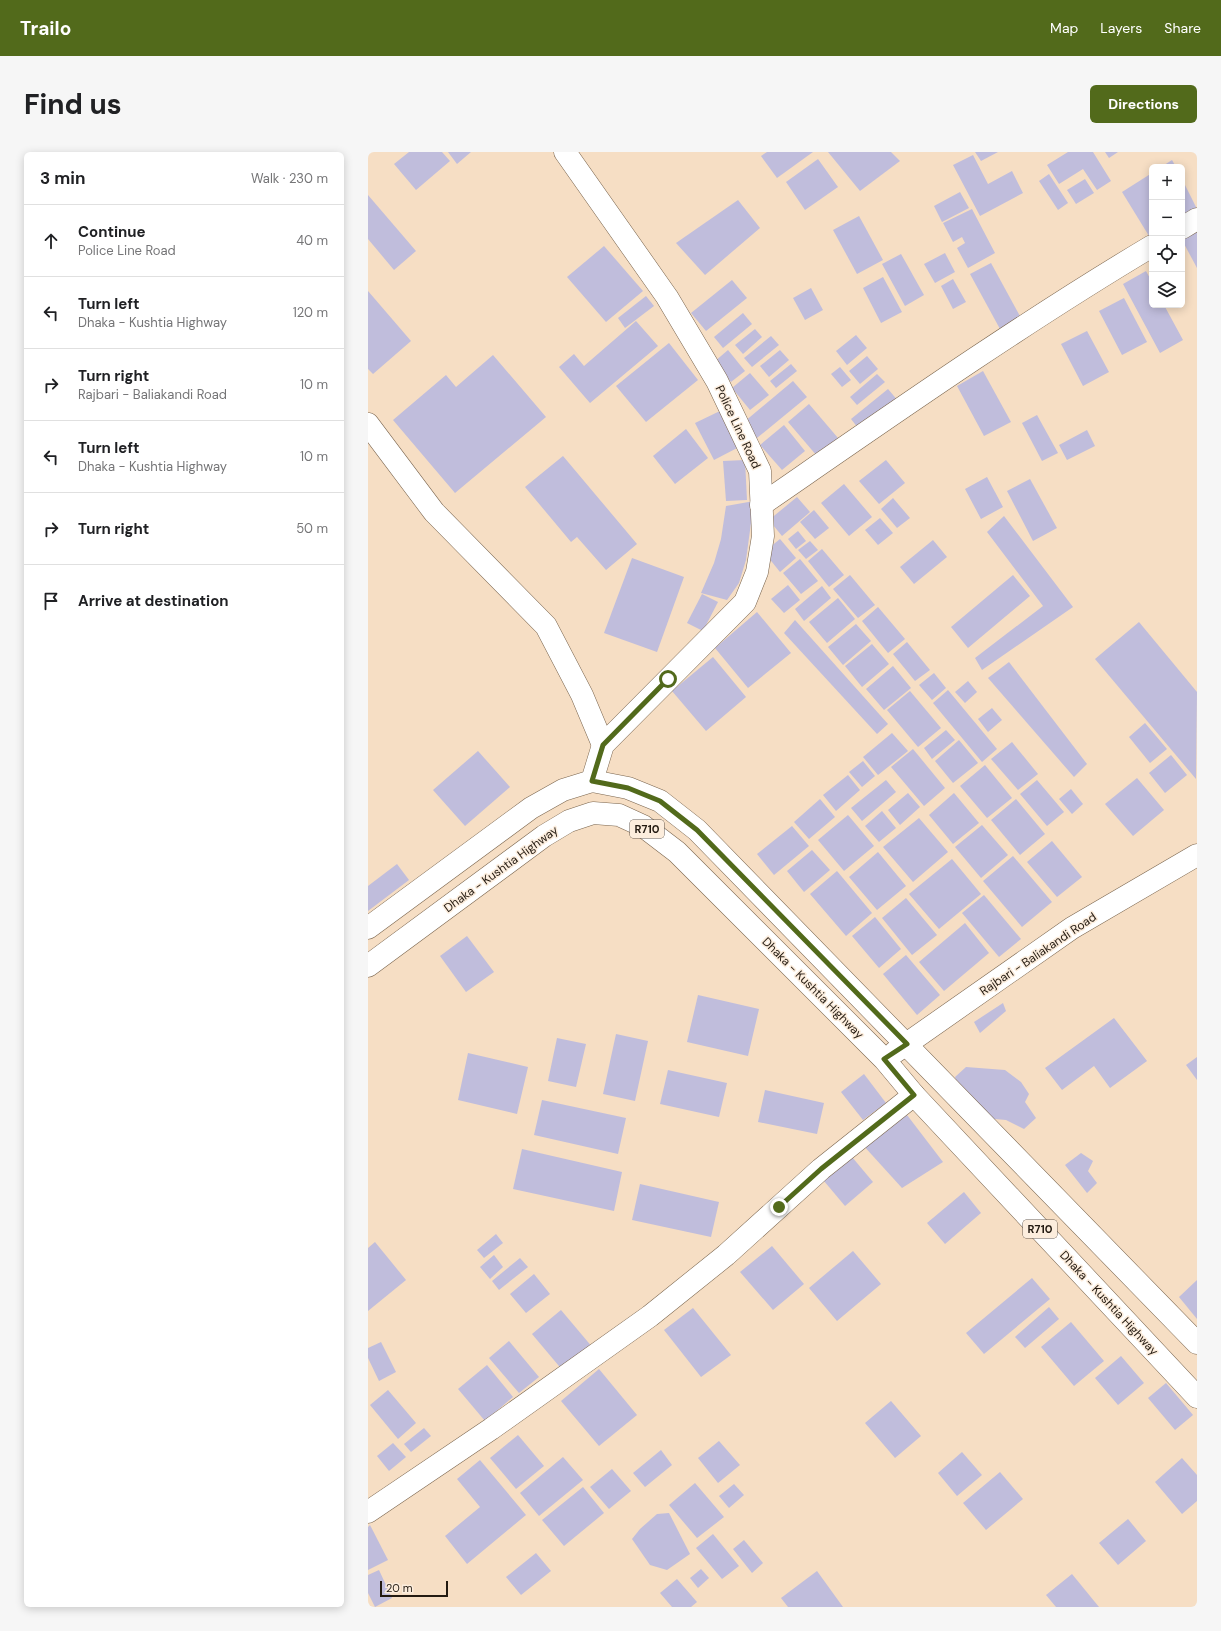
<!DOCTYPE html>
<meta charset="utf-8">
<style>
body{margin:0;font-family:"DM Sans",sans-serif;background:#f6f6f6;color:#202124}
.controls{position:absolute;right:12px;top:12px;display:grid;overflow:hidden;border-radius:6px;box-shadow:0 2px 10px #0003}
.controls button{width:36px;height:36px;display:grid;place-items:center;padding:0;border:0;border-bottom:1px solid #e0e0e0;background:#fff;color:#202124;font:20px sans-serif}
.scale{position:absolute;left:12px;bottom:10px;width:68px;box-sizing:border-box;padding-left:4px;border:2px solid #231a11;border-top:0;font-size:11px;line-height:14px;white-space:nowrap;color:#231a11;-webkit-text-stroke:3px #fceddd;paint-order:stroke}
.stop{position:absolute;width:12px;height:12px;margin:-9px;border:3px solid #526a1b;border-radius:50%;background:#fff}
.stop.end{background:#526a1b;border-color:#fff;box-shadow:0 1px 4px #0008}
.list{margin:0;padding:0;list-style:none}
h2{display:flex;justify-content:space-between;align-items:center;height:52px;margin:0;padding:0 16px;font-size:17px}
h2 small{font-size:13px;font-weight:400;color:#757577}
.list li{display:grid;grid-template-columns:26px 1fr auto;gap:12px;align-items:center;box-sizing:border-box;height:72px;padding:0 16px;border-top:1px solid #e0e0e0}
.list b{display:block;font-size:15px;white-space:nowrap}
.list p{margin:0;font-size:13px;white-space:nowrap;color:#757577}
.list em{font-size:13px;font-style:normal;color:#757577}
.icon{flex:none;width:22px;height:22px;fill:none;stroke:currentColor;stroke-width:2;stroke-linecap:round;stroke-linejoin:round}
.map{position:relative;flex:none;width:829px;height:1455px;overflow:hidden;border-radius:6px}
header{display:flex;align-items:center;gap:24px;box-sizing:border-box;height:56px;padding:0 20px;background:#526a1b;color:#fff}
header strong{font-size:19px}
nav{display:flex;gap:22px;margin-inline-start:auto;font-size:14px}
.intro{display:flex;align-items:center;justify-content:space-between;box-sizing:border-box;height:96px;padding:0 24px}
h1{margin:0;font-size:28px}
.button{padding:10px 18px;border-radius:6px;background:#526a1b;color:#fff;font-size:14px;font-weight:700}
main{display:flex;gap:24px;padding:0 24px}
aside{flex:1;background:#fff;border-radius:6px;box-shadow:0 2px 10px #0003}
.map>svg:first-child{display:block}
</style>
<header>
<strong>Trailo</strong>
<nav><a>Map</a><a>Layers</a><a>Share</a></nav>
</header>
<div class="intro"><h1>Find us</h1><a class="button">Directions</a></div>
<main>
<aside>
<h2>3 min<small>Walk · 230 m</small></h2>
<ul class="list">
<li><svg class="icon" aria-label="ahead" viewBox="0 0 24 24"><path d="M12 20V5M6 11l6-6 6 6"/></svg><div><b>Continue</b><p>Police Line Road</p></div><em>40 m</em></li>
<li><svg class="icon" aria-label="left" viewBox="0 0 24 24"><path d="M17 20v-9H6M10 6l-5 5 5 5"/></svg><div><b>Turn left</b><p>Dhaka - Kushtia Highway</p></div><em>120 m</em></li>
<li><svg class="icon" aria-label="right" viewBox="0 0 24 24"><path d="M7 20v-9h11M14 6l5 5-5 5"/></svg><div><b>Turn right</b><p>Rajbari - Baliakandi Road</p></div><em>10 m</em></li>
<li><svg class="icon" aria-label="left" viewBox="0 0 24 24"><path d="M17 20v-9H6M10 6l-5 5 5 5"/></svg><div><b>Turn left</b><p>Dhaka - Kushtia Highway</p></div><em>10 m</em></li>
<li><svg class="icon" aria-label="right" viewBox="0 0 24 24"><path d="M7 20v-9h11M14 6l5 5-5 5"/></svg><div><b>Turn right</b></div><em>50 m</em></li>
<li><svg class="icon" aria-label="arrive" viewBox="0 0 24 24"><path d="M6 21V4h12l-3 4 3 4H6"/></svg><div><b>Arrive at destination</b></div></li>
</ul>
</aside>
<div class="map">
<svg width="829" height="1455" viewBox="0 0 829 1455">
<rect width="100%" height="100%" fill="#f6dec4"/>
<!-- building -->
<g fill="#c0bddc">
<path d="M41,0H74L82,9L48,38L26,12Z"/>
<path d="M80,0H103L89,12Z"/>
<path d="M399,0H445L409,26L393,4Z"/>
<path d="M460,0H523L532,9L492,39Z"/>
<path d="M607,0H630L613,9Z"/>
<path d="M700,0H725L743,29L729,38L715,17L691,32L679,13Z"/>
<path d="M737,0H750L741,6Z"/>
<path d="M605,3L620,32L644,19L655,41L612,64L585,13Z"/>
<path d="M450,7L470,35L437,58L418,30Z"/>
<path d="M804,8L808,15H793Z"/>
<path d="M784,21V83L781,84L754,40Z"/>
<path d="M681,22L700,51L690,58L671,29Z"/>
<path d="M717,27L726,41L708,52L699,38Z"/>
<path d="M814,27L829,57L814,65Z"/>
<path d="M592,40L601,56L574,70L566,54Z"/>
<path d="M0,43L48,99L26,118L0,87Z"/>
<path d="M370,48L392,76L337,123L308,91Z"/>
<path d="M604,57L627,101L600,116L589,96L597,91L594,85L585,90L575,71Z"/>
<path d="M491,64L515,108L489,122L465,78Z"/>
<path d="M829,76V116L814,88V84Z"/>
<path d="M236,94L275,139L238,170L199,125Z"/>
<path d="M577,101L587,120L567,131L556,112Z"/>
<path d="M533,102L556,143L537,154L514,112Z"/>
<path d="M623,111L653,166L632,177L602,122Z"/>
<path d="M778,119L784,130V153H796L815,188L792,201L755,132Z"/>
<path d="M515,125L534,160L513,171L495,136Z"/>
<path d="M585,127L598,150L585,157L573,134Z"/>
<path d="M364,128L379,146L338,179L323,161Z"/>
<path d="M443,136L455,158L437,168L425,146Z"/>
<path d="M0,139L43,189L5,222L0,217Z"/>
<path d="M278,144L286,154L257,176L250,166Z"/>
<path d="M756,146L779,190L754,203L731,159Z"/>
<path d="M375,161L384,172L355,196L346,185Z"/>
<path d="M268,169L290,194L222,251L191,215L206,202L216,214Z"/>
<path d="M387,177L394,185L375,202L367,193Z"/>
<path d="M719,179L741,220L715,234L693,192Z"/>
<path d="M488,183L499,196L479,213L468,199Z"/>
<path d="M403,184L411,193L384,215L376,206Z"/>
<path d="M301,191L330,228L278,270L248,234Z"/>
<path d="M360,198L377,219L363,230L346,210Z"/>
<path d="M412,198L421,208L401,225L392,214Z"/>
<path d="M125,203L178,265L87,341L25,268L78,223L88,235Z"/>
<path d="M499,204L510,217L492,232L481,219Z"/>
<path d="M423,212L429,219L408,236L402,229Z"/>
<path d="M472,215L483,228L474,235L463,222Z"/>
<path d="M615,219L643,270L616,284L589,234Z"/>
<path d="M382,221L401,243L382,258L364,236Z"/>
<path d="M509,222L517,230L489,253L482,245Z"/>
<path d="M425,229L439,245L389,286L376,270Z"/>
<path d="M520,237L531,250L494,281L483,267Z"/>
<path d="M441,252L470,286L449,304L420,270Z"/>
<path d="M354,258L373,294L346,308L327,271Z"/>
<path d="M669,263L690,301L674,309L654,271Z"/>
<path d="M416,273L437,299L414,318L392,293Z"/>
<path d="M318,277L340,306L307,332L285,304Z"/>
<path d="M719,278L727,294L699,308L691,293Z"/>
<path d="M195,304L269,392L238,418L209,385L203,390L157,335Z"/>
<path d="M377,308L379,348L358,349L355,309Z"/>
<path d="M518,308L537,331L511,352L491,329Z"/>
<path d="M619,325L635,355L613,367L597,337Z"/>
<path d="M662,327L689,376L665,389L639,339Z"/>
<path d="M476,332L504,365L481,384L453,351Z"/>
<path d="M429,345L442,360L414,384L401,368Z"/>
<path d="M525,346L542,366L529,376L513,357Z"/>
<path d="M386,349L378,408L371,431L359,448L333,441L346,411L353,387L358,354Z"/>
<path d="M446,358L461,376L447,387L432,370Z"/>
<path d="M636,364L705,455L614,518L607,506L675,454L619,380Z"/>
<path d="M512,366L525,381L510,393L497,378Z"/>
<path d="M430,379L438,389L428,397L420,387Z"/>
<path d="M412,387L428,406L412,420L396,400Z"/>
<path d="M565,388L579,405L546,432L532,415Z"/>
<path d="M442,389L450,398L438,407L430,398Z"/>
<path d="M454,397L476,423L461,435L440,409Z"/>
<path d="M264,406L316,425L289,500L236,481Z"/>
<path d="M432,407L450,429L433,442L415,421Z"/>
<path d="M482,423L507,453L490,466L465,437Z"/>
<path d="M645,423L662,444L600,496L583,475Z"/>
<path d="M420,433L432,448L416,461L403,447Z"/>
<path d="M454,434L463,446L436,469L427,457Z"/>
<path d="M334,442L350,450L335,479L319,471Z"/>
<path d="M470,446L487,467L459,491L441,470Z"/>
<path d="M510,455L537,487L520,501L494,469Z"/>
<path d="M389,460L423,501L380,536L347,496Z"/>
<path d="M427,468L520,572L509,582L416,481Z"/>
<path d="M771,470L829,540L828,627L727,507Z"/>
<path d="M488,472L503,489L475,513L460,495Z"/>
<path d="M539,490L562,518L547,529L525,502Z"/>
<path d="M504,492L521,512L494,535L477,514Z"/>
<path d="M345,505L378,545L338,579L304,539Z"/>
<path d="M641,510L719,612L706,625L620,526Z"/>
<path d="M525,514L543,536L516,558L498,537Z"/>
<path d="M566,521L578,536L564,548L551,533Z"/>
<path d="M600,529L609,540L597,551L587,540Z"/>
<path d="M580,538L629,597L614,610L565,551Z"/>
<path d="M542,539L573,576L550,595L519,558Z"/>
<path d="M624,556L634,568L620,580L610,567Z"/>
<path d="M777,571L799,597L782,611L761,585Z"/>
<path d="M578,578L587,588L564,607L556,596Z"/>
<path d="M524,581L540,599L510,623L495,605Z"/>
<path d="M591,588L610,611L585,631L567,609Z"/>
<path d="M644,590L670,622L650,638L623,607Z"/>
<path d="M545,597L577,636L556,654L523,615Z"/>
<path d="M110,599L142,635L97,674L65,638Z"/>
<path d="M803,603L819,623L797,641L781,621Z"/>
<path d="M495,609L507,624L494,635L481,620Z"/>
<path d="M617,613L644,646L619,666L592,634Z"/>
<path d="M480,623L492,638L468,659L455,643Z"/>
<path d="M769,626L796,658L765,684L737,652Z"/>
<path d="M518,628L528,640L494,669L483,656Z"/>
<path d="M669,628L696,660L679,674L652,642Z"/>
<path d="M703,637L715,652L704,662L691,647Z"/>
<path d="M540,641L552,655L532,673L520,658Z"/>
<path d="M586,641L611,671L585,692L561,663Z"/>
<path d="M452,647L467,665L441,687L426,670Z"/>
<path d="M648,647L677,682L652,703L623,668Z"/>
<path d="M514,659L528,676L511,690L497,674Z"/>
<path d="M480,663L506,694L476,719L450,688Z"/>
<path d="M551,666L580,700L545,730L515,695Z"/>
<path d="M614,673L640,703L613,726L587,695Z"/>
<path d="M424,674L441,694L406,723L389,702Z"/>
<path d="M684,689L714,725L689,745L659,710Z"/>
<path d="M444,698L462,718L436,740L419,719Z"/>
<path d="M510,700L538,734L509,758L481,725Z"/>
<path d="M645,704L684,750L654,775L615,729Z"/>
<path d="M584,707L613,742L571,777L541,742Z"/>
<path d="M29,712L41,728L0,759V734Z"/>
<path d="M469,719L504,761L478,784L442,742Z"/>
<path d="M616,743L653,787L631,805L594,761Z"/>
<path d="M538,746L569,783L544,803L514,766Z"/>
<path d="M507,765L533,797L511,816L484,784Z"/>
<path d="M597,771L621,801L576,839L551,810Z"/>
<path d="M99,784L126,820L98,840L72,804Z"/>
<path d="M538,803L572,843L549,863L515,822Z"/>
<path d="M330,843L391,857L380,904L319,890Z"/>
<path d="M635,851L638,859L612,881L606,870Z"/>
<path d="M746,866L779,909L742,936L726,914L694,938L677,916Z"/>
<path d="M248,882L280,889L267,949L235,942Z"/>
<path d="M189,886L218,892L208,935L180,929Z"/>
<path d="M100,901L160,915L149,962L90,948Z"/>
<path d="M829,905V928L818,913Z"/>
<path d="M598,915L637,918L653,930L661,942L657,950L668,966L656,977L638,968L616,966L590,934L587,925Z"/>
<path d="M300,918L359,931L351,965L292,952Z"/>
<path d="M496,922L518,951L495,968L473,940Z"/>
<path d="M397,938L456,951L449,982L390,970Z"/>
<path d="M174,948L258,966L250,1002L166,983Z"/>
<path d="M539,963L575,1010L534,1036L494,992Z"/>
<path d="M154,997L254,1020L246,1059L145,1037Z"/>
<path d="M713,1001L725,1009L720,1019L729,1031L719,1041L697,1013Z"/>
<path d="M484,1005L505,1030L477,1054L456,1029Z"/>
<path d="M272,1032L351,1050L343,1085L264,1068Z"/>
<path d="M596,1040L613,1061L577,1092L559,1071Z"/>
<path d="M128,1082L135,1091L116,1106L109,1098Z"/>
<path d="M7,1090L38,1128L0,1159V1096Z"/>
<path d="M404,1094L436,1132L405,1158L372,1120Z"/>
<path d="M485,1099L513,1132L469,1169L441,1136Z"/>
<path d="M126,1103L135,1115L122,1127L112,1115Z"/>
<path d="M152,1106L160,1115L131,1138L124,1129Z"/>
<path d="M166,1122L182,1142L158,1161L142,1142Z"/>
<path d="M664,1126L682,1147L616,1202L598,1181Z"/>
<path d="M829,1128V1167L811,1145Z"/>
<path d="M681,1155L691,1167L657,1196L647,1185Z"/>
<path d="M325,1156L363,1203L333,1225L296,1178Z"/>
<path d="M193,1158L225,1196L196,1220L164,1182Z"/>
<path d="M703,1170L736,1209L706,1234L673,1195Z"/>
<path d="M141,1189L171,1225L151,1241L121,1206Z"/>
<path d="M13,1190L28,1220L11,1229L0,1206V1196Z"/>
<path d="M753,1204L776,1231L750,1253L727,1226Z"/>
<path d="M119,1213L145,1245L117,1269L90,1237Z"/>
<path d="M231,1217L269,1263L231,1294L193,1249Z"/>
<path d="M798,1231L825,1263L807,1278L780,1246Z"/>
<path d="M20,1238L48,1271L30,1287L2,1253Z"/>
<path d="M523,1249L553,1284L527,1306L497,1271Z"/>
<path d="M56,1276L63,1284L43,1300L36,1292Z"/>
<path d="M150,1283L176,1314L148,1337L122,1306Z"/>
<path d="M351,1289L372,1313L350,1331L330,1306Z"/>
<path d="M25,1291L38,1305L21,1319L9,1304Z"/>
<path d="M293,1298L304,1313L277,1335L265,1321Z"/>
<path d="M594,1300L614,1323L589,1344L570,1321Z"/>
<path d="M195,1305L215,1328L171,1364L152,1341Z"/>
<path d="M814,1306L829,1323V1349L814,1362L787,1330Z"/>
<path d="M112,1308L158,1363L99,1412L77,1384L112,1355L89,1327Z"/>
<path d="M244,1317L263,1339L241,1357L222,1335Z"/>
<path d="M632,1320L655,1347L618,1378L595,1351Z"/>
<path d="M327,1331L356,1365L329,1386L301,1353Z"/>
<path d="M366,1332L376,1343L361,1356L351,1344Z"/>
<path d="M215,1335L236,1361L196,1394L174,1368Z"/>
<path d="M301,1361L322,1402L299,1418L282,1413L264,1387L272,1377L289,1362Z"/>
<path d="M760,1367L778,1389L750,1413L731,1391Z"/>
<path d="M2,1373L20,1408L0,1418V1375Z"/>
<path d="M345,1382L371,1414L354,1427L328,1396Z"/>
<path d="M376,1388L395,1411L384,1421L365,1397Z"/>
<path d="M168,1401L183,1419L153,1443L138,1425Z"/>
<path d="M333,1417L341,1426L330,1436L322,1426Z"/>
<path d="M11,1418L24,1446L7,1455L0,1441V1423Z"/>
<path d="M449,1419L475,1455H420L413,1446Z"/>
<path d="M704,1422L731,1455H688L678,1443Z"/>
<path d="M309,1427L329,1450L323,1455H304L292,1441Z"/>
</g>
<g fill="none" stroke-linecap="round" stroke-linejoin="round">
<defs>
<g id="minor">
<path d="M197,0L299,145L349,229L392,319L395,384L389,420L377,450L235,593L224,629"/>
<path d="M814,76L829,67"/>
<path d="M0,272L66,360L178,474L214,543L235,593"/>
<path d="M393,353C522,264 650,174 784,94"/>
<path d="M0,1360L123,1277L282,1164L358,1103L453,1017L546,943"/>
</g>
<g id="major">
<path d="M0,776L163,656L195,638L224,629L260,636L292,649L329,678L829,1191"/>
<path d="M0,814L176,684L201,669L225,661L251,663L275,674L309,700L516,907L546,943L829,1245"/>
<path d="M527,900L704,776L829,703"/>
</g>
</defs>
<!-- minor casing -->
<use href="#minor" stroke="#7a654e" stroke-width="23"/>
<!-- major casing -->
<use href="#major" stroke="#7a654e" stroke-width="23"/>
<!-- minor -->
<use href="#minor" stroke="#fff" stroke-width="22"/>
<!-- major -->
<use href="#major" stroke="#fff" stroke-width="22"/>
</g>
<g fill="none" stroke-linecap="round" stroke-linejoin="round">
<!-- route -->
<path stroke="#526a1b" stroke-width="5" d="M300,527L235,593L224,629L260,636L292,649L329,678L539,892L516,907L546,943L453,1017L411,1055"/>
</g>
<g text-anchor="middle" stroke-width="3" stroke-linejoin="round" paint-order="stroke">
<!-- shield labels -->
<g fill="#fceddd" stroke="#64594e" stroke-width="1">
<rect x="262" y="668" width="34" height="18" rx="3"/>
<rect x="655" y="1068" width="34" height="18" rx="3"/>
</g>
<g font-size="11" font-weight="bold" fill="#231a11">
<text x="279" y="681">R710</text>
<text x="672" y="1081">R710</text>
</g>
<!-- street labels -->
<g font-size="12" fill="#231a11" stroke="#fceddd">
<text transform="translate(370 275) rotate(65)" y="4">Police Line Road</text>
<text transform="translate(133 717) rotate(-36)" y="4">Dhaka - Kushtia Highway</text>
<text transform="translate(670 802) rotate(-34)" y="4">Rajbari - Baliakandi Road</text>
<text transform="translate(445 836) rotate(45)" y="4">Dhaka - Kushtia Highway</text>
<text transform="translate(741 1151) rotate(47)" y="4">Dhaka - Kushtia Highway</text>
</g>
</g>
</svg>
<div class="controls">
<button>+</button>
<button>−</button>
<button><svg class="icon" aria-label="locate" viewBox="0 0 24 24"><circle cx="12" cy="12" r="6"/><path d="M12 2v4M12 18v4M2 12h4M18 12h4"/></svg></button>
<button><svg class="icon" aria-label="layers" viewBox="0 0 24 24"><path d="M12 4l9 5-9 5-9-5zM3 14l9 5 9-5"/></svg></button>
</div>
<div class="scale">20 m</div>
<div class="stop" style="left:300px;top:527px"></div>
<div class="stop end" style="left:411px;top:1055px"></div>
</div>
</main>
